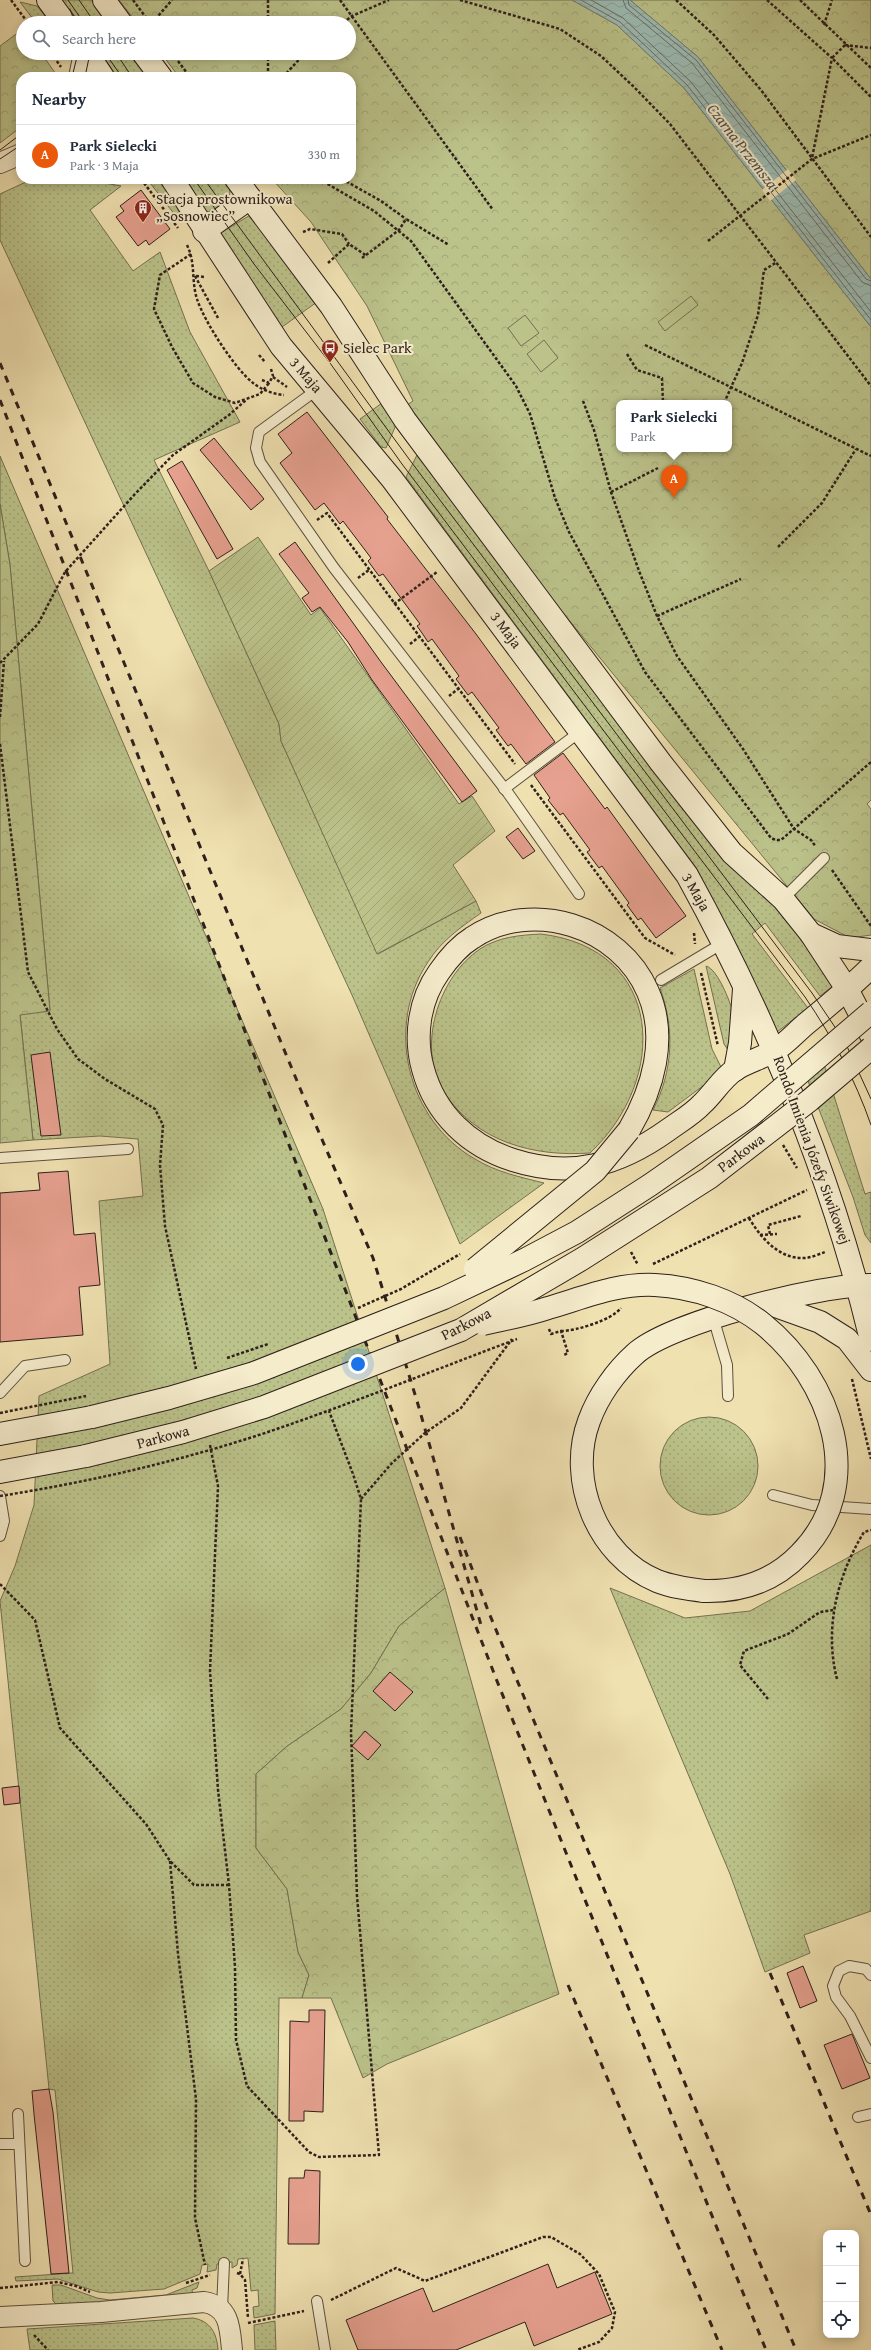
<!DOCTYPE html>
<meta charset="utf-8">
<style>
body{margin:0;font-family:"Gentium Book Plus",serif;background:#f6f6f7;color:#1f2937}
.controls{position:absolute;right:12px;bottom:12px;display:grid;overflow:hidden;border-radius:8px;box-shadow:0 2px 10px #0003}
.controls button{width:36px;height:36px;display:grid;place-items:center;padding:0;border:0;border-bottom:1px solid #e0e1e3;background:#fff;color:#1f2937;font:20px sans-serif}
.you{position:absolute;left:358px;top:1364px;width:14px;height:14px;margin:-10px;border:3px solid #fff;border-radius:50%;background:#1a73e8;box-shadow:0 0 0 6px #1a73e833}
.badge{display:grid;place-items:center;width:26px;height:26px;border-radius:50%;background:#ea580c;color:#fff;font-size:13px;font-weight:700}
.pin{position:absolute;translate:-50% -33px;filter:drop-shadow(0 1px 2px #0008)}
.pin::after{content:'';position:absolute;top:21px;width:14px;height:12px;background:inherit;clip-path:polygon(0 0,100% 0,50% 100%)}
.popup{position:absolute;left:616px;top:400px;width:116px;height:52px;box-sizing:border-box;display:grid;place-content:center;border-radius:8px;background:#fff;filter:drop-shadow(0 1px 3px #0005);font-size:13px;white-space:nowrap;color:#747a83}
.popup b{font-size:15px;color:#1f2937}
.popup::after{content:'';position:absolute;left:50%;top:100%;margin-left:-8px;border:8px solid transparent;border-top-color:#fff}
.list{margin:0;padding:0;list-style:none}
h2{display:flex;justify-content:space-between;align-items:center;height:52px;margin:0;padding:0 16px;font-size:17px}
h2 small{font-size:13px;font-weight:400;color:#747a83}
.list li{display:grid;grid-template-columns:26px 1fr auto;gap:12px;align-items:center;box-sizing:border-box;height:60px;padding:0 16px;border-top:1px solid #e0e1e3}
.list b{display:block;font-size:15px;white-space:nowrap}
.list p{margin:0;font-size:13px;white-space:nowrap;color:#747a83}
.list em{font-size:13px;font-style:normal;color:#747a83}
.icon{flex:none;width:22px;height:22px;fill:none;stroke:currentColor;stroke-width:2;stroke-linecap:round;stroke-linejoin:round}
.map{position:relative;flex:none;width:871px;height:2350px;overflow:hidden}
.search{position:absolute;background:#fff;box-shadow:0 2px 10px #0003;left:16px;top:16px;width:340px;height:44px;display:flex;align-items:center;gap:10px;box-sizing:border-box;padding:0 14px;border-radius:22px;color:#747a83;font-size:15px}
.panel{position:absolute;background:#fff;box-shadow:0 2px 10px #0003;left:16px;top:72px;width:340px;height:112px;border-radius:16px}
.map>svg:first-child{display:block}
</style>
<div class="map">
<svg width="871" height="2350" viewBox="0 0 871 2350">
<defs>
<pattern id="grass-dots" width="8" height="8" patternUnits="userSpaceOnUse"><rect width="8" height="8" fill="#bbc28a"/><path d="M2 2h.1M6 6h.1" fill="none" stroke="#a1a676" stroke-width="1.8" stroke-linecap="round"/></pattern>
<pattern id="forest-crowns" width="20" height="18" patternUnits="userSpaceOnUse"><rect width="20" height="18" fill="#bbc28a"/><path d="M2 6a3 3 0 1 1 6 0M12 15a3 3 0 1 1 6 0" fill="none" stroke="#a1a676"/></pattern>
<pattern id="garden-furrows" width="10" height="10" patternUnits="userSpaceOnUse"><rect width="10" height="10" fill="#bbc28a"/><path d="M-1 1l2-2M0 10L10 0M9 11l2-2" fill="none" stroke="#a1a676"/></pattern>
<pattern id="water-waves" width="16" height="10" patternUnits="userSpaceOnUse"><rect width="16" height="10" fill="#9dbcb4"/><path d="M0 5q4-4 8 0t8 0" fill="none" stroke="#88a19a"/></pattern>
</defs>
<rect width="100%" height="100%" fill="#f0e1b1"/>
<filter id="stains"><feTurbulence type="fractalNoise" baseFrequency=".005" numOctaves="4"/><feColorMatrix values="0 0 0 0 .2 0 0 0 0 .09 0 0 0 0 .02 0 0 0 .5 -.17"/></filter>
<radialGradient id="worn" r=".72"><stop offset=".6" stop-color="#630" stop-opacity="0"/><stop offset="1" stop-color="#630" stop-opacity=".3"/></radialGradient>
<!-- grass -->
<g fill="url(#grass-dots)" stroke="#747152">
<path d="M62,0H91L109,23H79Z"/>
<path d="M20,2L37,6L51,23H36Z"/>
<path d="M100,53H131L149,77H117Z"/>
<path d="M40,179H82L121,186L90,210L133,271L160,252L190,332L240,422L154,460L209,571L279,724L281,741L378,954L476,901L481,913C461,927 441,941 428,962C384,1027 408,1121 475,1159C496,1172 520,1177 544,1183L460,1244L352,995L0,240V194L28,181Z"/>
<path d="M155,179C166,183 176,203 180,214L179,220L150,183Z"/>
<path d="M186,179H224C234,193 231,199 217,207C213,210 211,212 206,212Z"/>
<path d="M252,214L317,302L282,327L219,234Z"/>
<path d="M382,403L396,425L386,448L381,447L360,419Z"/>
<path d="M417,455L720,854L777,906L801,934L834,985L820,996L765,923L752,934L808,1008L777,1032L697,869L406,477Z"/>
<path d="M0,456L323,1209L445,1588L399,1626L371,1673L341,1709L286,1747L256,1774V1848L287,1889L298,1952L309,1975L302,1998H279L275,2314L254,2318L253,2307L259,2306L258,2290L251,2291L248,2258L238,2259L237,2265L232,2268V2262L217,2264L216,2270L207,2272L208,2264L202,2265L200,2274L164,2289L110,2293L98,2292L58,2279L16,2281L15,2277L73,2273L55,2090L49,2089L0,1601L15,1566L34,1505L39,1396L110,1364L99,1201L143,1196L138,1139L100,1136L33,1140L20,1014L50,1010L10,565L0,504Z"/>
<path d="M541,934C665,949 669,1079 590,1153C534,1157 476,1142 444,1092C416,1048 438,977 480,949C498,937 520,935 541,934Z"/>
<path d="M706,966C718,969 733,1007 734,1019C734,1030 731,1042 730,1053L724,1044Z"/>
<path d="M694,969L712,1049L723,1071L668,1112L653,1110C673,1071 675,1029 660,988Z"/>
<path d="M823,1061L865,1194L871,1192V1243L865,1235L853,1197L806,1076Z"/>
<circle cx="709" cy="1466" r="49"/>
<path d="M871,1545V1911L804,1935L810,1953L765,1972L730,1874L610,1588L685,1618L750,1611Z"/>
<path d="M199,2282L197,2288L192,2290L193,2296L103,2304H56L53,2301L52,2285H61L97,2298L110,2300L166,2295Z"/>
<path d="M193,2318C211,2321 217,2334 218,2350H30L27,2329Z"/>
<path d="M275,2321L276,2350H255L254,2325Z"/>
</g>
<!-- forest -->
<g fill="url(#forest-crowns)" stroke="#747152" fill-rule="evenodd">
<path d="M119,0H572L617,25L684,88L871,327V800L867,804L871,809V935L850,938L814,919L546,592L407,405L413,401L367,306L311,222L272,179H351V77H179L161,53H349V23H137ZM619,403H729V449H619Z"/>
<path d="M630,0H871V279L698,57Z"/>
<path d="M23,29V53H41L58,77H21V127L0,143V46Z"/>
<path d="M0,504L10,565L50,1011L20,1015L33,1140L0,1143Z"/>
<path d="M445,1588L559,1994L387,2064L363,2078L331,1998H302L309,1975L298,1952L287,1889L256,1848V1774L286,1747L341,1709L371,1673L399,1626Z"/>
</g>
<!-- garden -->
<path fill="url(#garden-furrows)" stroke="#747152" d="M258,537L311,615L320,608L459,804L472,796L495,831L453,865L476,901L377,954L281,741L279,724L209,571Z"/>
<!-- pitch -->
<g fill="#bbc28a" stroke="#747152">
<path d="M691,296L698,305L665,331L658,322Z"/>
<path d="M525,315L539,333L521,346L508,328Z"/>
<path d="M544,340L558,358L541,372L527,354Z"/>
</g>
<!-- water -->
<path fill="url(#water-waves)" stroke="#717e77" d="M572,0H630L698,57L871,279V327L684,88L617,25Z"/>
<!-- pier -->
<path fill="#f0e1b1" d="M788,169L796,180L770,201L762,190Z"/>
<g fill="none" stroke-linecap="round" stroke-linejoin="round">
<!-- shore -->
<g stroke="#666e68" stroke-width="1">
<path d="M581,0L620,22L687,85L871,320"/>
<path d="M591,0L623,18L691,82L871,312"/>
<path d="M623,0L626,8L692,63L862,282L871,286"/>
<path d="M628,0L629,5L696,60L866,279L871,281"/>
</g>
</g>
<!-- building -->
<g fill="#e7a190" stroke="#2e201b">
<path d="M141,190L170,229L149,245L146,240L138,246L116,217L124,211L120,206Z"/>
<path d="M307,412L388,517L387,519L476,634L555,742L526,764L511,744L508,746L496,730L499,728L472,692L468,695L456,679L459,676L432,639L428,642L422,633L417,626L420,624L383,574L379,576L368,561L371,558L343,521L340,524L324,503L315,510L280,463L292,453L278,434Z"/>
<path d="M214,438L264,499L251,510L200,450Z"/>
<path d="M182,461L233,549L217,559L167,470Z"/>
<path d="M295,542L381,662L477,791L462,802L372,680L348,642L320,607L312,612L302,598L309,593L279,554Z"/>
<path d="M563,753L605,809L607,807L686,916L656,938L641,918L638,920L627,905L629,903L602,866L599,868L587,852L590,850L563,813L560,815L548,800L550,798L534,775Z"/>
<path d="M518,828L535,851L523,859L506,837Z"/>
<path d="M50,1052L61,1135L41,1136L31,1055Z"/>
<path d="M68,1171L74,1235L95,1233L100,1285L79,1287L83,1335L0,1342V1193L40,1190L38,1173Z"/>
<path d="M390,1672L413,1692L395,1711L373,1691Z"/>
<path d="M365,1731L381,1745L368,1760L352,1746Z"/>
<path d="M19,1786L20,1803L4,1805L2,1788Z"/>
<path d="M803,1966L817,2001L800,2008L787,1973Z"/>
<path d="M309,2010H325L323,2112L304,2111V2121H289L290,2021L309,2022Z"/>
<path d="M852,2034L870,2078L842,2089L824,2045Z"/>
<path d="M49,2089L53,2112L69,2273L51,2274L34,2114L32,2091Z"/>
<path d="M305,2170L320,2171L319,2244H288L289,2178H304Z"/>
<path d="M548,2264L557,2288L595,2272L612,2314L534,2346L525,2322L456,2350H358L346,2320L423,2288L433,2312Z"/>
</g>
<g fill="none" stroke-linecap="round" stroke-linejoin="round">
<defs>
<g id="lane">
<path d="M318,389L259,432L256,448L260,462L334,568L508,793L579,894"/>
<path d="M504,789L581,731"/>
<path d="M783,899L824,858"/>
<path d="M661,980L723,943"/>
<path d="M0,1158L128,1149"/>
<path d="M713,1317L727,1365L728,1396"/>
<path d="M0,1393L25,1366L65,1360"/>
<path d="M773,1495L812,1505L871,1509"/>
<path d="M0,1496L4,1521L0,1536"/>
<path d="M871,1975L866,1969L849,1966L839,1971L833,1986L836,1997L850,2016L871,2058"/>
<path d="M18,2114L25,2261"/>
<path d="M858,2117L871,2114"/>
<path d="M0,2144H19"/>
<path d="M317,2301L325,2350"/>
<path d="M222,2309L224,2263"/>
</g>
<g id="street">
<path d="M79,77L84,53"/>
<path d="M0,163L21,154"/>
<path d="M0,2317L101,2312L204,2302C230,2306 230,2329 232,2350"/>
</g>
<g id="secondary">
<path d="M48,0L65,23"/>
<path d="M104,0L121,23"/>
<path d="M87,53L103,77"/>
<path d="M143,53L161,77"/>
<path d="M172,179L281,346L392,479L687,875C768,1022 832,1177 871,1340"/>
<path d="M236,179L331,306L405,420L661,763L732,853L783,899L811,934L847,989L871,1035"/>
<path d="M204,231L250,198"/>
<path d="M811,934L837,946L871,950"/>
<path d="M735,1070L740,1043L744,989"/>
<path d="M629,1130C653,1089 668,1038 648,992C620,926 532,898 472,938C459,946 448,959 439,972C419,1000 414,1037 423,1069C435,1114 469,1146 513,1160C572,1179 619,1165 668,1130C679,1122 693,1114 702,1104C714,1093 722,1078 736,1069C747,1062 762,1058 774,1051C786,1044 796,1032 807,1023C829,1005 851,987 871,967"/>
<path d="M767,1303L820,1322L847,1339L871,1370"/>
<path d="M0,1434L92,1417"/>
<path d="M0,1472L86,1456"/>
<path d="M704,1591C688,1589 672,1587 657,1581C597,1556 567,1480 589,1421C598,1396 616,1371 635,1354C670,1322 823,1284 871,1285"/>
</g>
</defs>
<!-- lane casing -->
<use href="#lane" stroke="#5e5040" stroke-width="12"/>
<!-- street casing -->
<use href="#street" stroke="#5e5040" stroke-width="22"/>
<!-- secondary casing -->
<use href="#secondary" stroke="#2e201b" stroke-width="24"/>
<!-- path -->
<g stroke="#2e201b" stroke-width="2.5" stroke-dasharray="3 2" stroke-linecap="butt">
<path d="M11,0L28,23"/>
<path d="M133,0L150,23"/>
<path d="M268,0V23"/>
<path d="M340,0L493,210"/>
<path d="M460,0L560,29L601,56L634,87L670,124L871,386"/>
<path d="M676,0L714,35L761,90L871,237"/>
<path d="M767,0L832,58L812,158"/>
<path d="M800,0L871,68"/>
<path d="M152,23L172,0"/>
<path d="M343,23L352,16L389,0"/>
<path d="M824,25L832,0"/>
<path d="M845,45L832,58L871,97"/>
<path d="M845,45L871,48"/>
<path d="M51,53L61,67"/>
<path d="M172,53L190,77"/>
<path d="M268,53V77"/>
<path d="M283,77L305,53"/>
<path d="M141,179L178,228"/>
<path d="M319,179L374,211L411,241L516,386L530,414L555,498L569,532L645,672L771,838L776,840H781L871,762"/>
<path d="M342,179L381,201L406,219"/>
<path d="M303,232L310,229L342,234L349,244"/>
<path d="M708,241L812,159L871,135"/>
<path d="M187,245C196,264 191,280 197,299C204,321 235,369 253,383C262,390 273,394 284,395"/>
<path d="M191,254L160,275L154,309L172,347L193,383L215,397L235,403L260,394L269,383"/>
<path d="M362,258L399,230L406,219L449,245"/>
<path d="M328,263L349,244L367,256"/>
<path d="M195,276L218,318"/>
<path d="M196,276L205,277"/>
<path d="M645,345L871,456"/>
<path d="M627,354L637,370L662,378L663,403"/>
<path d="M259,355L265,362"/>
<path d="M273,377L287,387"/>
<path d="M262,380L269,383L273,376L271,369"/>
<path d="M583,401L594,430L611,492L639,571L657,616L677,656L743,749L794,829L811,840L816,847"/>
<path d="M724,403L742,363L758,315L764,270L777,262"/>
<path d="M611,492L658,468"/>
<path d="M317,520L327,513L515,764"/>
<path d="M778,547L822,503L856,449"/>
<path d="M358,578L369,570"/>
<path d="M394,604L437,572"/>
<path d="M657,616L741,579"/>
<path d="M410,644L419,637"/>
<path d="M0,663L38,624L65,572L135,494L173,455L229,415L246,400"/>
<path d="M449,696L458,689"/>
<path d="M0,717L4,661"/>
<path d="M0,744L28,972L57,1029L78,1059L105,1079L155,1109L163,1125L160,1165L165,1226L196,1369"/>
<path d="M531,785L645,938L675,955"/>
<path d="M832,870L871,926"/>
<path d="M694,933L695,944"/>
<path d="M701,973L718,1046"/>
<path d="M783,1145L797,1168"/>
<path d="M749,1218C761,1238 779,1259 804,1258C811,1258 819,1254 825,1252"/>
<path d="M770,1234L768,1225L801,1216"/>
<path d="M760,1235L777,1234"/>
<path d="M631,1252L638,1265"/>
<path d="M653,1264L807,1190"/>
<path d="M549,1329L551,1334L561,1331L568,1353L564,1355"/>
<path d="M561,1331C576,1331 612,1320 621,1308"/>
<path d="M852,1379L871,1459"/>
<path d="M210,1445L218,1486L210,1671L218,1790L229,1885L235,1967L236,2040L247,2086L309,2152L319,2157L379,2155L357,1896L351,1732L361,1499L353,1474L329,1411"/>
<path d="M361,1499L392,1463L425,1433L461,1408L512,1339"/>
<path d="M0,1584L35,1620L60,1728L146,1824L170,1861L194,1885H229"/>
<path d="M837,1679C824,1629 837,1576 864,1532L871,1530"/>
<path d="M768,1699L740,1665L744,1651L788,1634L820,1612L833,1610"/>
<path d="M170,1861L178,1954L196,2099L195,2218L205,2265"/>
<path d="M237,2273L240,2274L245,2280L248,2318"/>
<path d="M240,2274L243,2259"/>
<path d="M186,2283L210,2275"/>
<path d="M0,2288L58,2282L76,2286L90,2292"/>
<path d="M331,2300L396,2268L425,2281L543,2237H551L580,2254L599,2274L615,2312L612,2328L599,2342L577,2350"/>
<path d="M248,2323L304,2311"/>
<path d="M34,2335L48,2350"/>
</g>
<!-- lane -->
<use href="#lane" stroke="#f5eccc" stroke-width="10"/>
<!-- street -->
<use href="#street" stroke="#f5eccc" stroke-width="20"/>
<!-- secondary -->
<use href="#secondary" stroke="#f5eccc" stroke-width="22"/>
<!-- tram -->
<g stroke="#2e201b" stroke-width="1">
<path d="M68,0L84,23"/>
<path d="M79,0L95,23"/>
<path d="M70,9L75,23"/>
<path d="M105,53L122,77"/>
<path d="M116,53L132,77"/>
<path d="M72,77L78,53"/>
<path d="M85,77L90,53"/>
<path d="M0,150L21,134"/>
<path d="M0,159L21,145"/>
<path d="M194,179L254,264L330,363L402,464L805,997C833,1038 855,1079 871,1125"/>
<path d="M204,179L409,459L812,993L845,1042L871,1099"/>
</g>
<!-- rail -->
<g stroke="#2e201b" stroke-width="3" stroke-dasharray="7 7" stroke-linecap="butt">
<path d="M0,363L302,1093L373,1258L417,1401L481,1625"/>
<path d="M0,400L497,1681L766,2350"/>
<path d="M460,1537L489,1613L796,2350"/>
<path d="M770,1973L871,2215"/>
<path d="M568,1985L722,2350"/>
</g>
<defs>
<g id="secondary-bridge">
<path d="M475,1269L595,1171L629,1130"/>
<path d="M483,1324C505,1319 527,1315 548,1308C583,1298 617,1283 655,1285C693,1287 733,1300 763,1324C831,1379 869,1484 800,1554C774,1581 741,1592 704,1591"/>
<path d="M92,1417L169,1398L254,1373L444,1298L524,1260L577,1232L650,1185L751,1115L871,1012"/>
<path d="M86,1456L183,1432L264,1407L461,1330L582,1259L709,1178L810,1100L871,1048"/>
</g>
</defs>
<!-- secondary-bridge casing -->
<use href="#secondary-bridge" stroke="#2e201b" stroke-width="24" stroke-linecap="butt"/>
<!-- path-bridge -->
<g stroke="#2e201b" stroke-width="2.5" stroke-dasharray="3 2" stroke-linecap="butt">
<path d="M358,1308L401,1289L460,1254"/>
<path d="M227,1358L268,1344"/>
<path d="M0,1413L86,1396"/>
<path d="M0,1496C89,1482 176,1462 262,1434C348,1405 432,1371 517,1339"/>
</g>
<!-- secondary-bridge -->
<use href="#secondary-bridge" stroke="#f5eccc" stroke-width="22"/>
</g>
<!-- icons -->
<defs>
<symbol id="building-pin" viewBox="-11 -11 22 30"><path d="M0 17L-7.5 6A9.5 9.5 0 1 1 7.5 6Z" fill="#8f2418" stroke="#f5eccc"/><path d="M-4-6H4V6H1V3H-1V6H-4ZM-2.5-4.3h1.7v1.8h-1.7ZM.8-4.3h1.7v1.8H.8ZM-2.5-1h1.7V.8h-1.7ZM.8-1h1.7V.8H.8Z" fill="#fff"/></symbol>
<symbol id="bus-pin" viewBox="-11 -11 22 30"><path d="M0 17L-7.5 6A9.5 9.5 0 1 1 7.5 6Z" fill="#8f2418" stroke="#f5eccc"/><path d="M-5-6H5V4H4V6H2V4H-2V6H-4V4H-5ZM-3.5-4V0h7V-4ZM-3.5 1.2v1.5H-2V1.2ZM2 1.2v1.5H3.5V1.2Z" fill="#fff"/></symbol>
</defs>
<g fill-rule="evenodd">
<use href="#building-pin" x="133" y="198" width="20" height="27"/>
<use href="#bus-pin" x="320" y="338" width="20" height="27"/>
</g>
<g text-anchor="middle" stroke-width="4" stroke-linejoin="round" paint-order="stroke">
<!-- poi labels -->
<g font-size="15" fill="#2e201b" stroke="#f5eccc" text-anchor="start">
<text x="156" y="204">Stacja prostownikowa<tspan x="156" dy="17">„Sosnowiec”</tspan></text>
<text x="343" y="353">Sielec Park</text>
</g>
<!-- street labels -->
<g font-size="15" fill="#2e201b" stroke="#f5eccc">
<text transform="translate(306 375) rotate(49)" y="5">3 Maja</text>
<text transform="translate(506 630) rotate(53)" y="5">3 Maja</text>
<text transform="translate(696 892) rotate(60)" y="5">3 Maja</text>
<text transform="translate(812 1150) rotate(70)" y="5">Rondo Imienia Józefy Siwikowej</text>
<text transform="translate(741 1153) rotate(-37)" y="5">Parkowa</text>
<text transform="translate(466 1324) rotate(-27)" y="5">Parkowa</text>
<text transform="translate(163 1437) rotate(-15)" y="5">Parkowa</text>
</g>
<!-- water labels -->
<g font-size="16" font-style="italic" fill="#4f4f49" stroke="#f5eccc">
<text transform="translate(743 146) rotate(52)" y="6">Czarna Przemsza</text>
</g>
</g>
<rect width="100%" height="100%" filter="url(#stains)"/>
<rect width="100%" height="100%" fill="url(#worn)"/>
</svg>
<div class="controls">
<button>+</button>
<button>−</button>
<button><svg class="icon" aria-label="locate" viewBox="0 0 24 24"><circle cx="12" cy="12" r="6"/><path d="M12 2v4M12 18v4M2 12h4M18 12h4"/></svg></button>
</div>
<div class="you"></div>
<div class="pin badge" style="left:674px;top:498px">A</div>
<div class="popup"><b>Park Sielecki</b>Park</div>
<div class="search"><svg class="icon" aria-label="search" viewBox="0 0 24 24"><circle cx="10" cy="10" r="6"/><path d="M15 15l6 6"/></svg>Search here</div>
<section class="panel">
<h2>Nearby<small></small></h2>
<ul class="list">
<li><span class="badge">A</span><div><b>Park Sielecki</b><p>Park · 3 Maja</p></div><em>330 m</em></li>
</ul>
</section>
</div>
